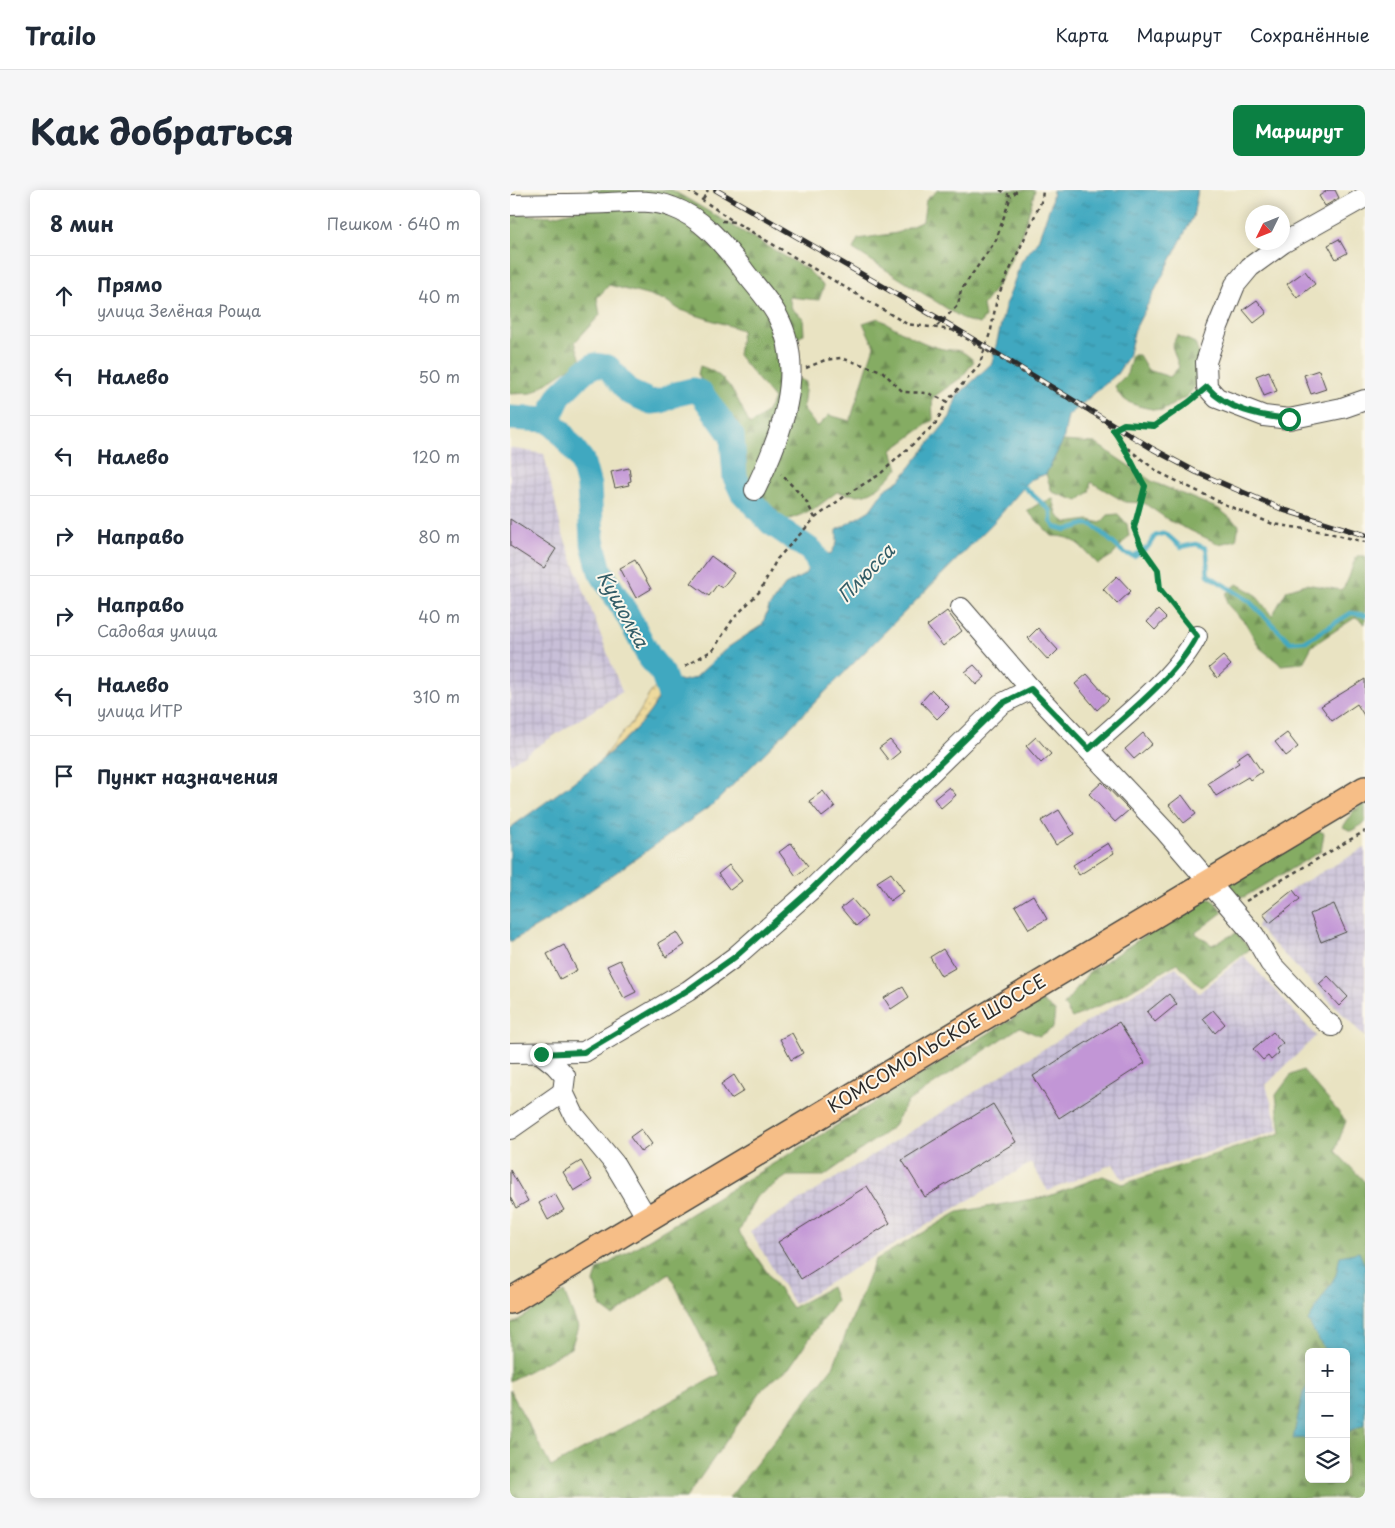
<!DOCTYPE html>
<html lang="ru">
<meta charset="utf-8">
<style>
body{margin:0;font-family:"Playpen Sans",sans-serif;background:#f6f6f7;color:#1f2937}
.controls{position:absolute;right:15px;bottom:15px;display:grid;overflow:hidden;border-radius:8px;box-shadow:0 2px 12px #0003}
.controls button{width:45px;height:45px;display:grid;place-items:center;padding:0;border:0;border-bottom:1px solid #e0e1e3;background:#fff;color:#1f2937;font:25px sans-serif}
.compass{position:absolute;left:735px;top:15px;width:45px;height:45px;border-radius:50%;background:#fff;box-shadow:0 2px 12px #0003;rotate:227deg}
.stop{position:absolute;width:15px;height:15px;margin:-11px;border:4px solid #0b8043;border-radius:50%;background:#fff}
.stop.end{background:#0b8043;border-color:#fff;box-shadow:0 1px 5px #0008}
.list{margin:0;padding:0;list-style:none}
h2{display:flex;justify-content:space-between;align-items:center;height:65px;margin:0;padding:0 20px;font-size:21px}
h2 small{font-size:16px;font-weight:400;color:#747a83}
.list li{display:grid;grid-template-columns:32px 1fr auto;gap:15px;align-items:center;box-sizing:border-box;height:80px;padding:0 20px;border-top:1px solid #e0e1e3}
.list b{display:block;font-size:19px;white-space:nowrap}
.list p{margin:0;font-size:16px;white-space:nowrap;color:#747a83}
.list em{font-size:16px;font-style:normal;color:#747a83}
.icon{flex:none;width:28px;height:28px;fill:none;stroke:currentColor;stroke-width:2;stroke-linecap:round;stroke-linejoin:round}
.map{position:relative;flex:none;width:855px;height:1308px;overflow:hidden;border-radius:8px}
header{display:flex;align-items:center;gap:30px;box-sizing:border-box;height:70px;padding:0 25px;background:#fff;border-bottom:1px solid #e0e1e3}
header strong{font-size:24px}
nav{display:flex;gap:28px;margin-inline-start:auto;font-size:18px}
.intro{display:flex;align-items:center;justify-content:space-between;box-sizing:border-box;height:120px;padding:0 30px}
h1{margin:0;font-size:35px}
.button{padding:12px 22px;border-radius:8px;background:#0b8043;color:#fff;font-size:18px;font-weight:700}
main{display:flex;gap:30px;padding:0 30px}
aside{flex:1;background:#fff;border-radius:8px;box-shadow:0 2px 12px #0003}
.map>svg:first-child{display:block}
</style>
<header>
<strong>Trailo</strong>
<nav><a>Карта</a><a>Маршрут</a><a>Сохранённые</a></nav>
</header>
<div class="intro"><h1>Как добраться</h1><a class="button">Маршрут</a></div>
<main>
<aside>
<h2>8 мин<small>Пешком · 640 m</small></h2>
<ul class="list">
<li><svg class="icon" aria-label="ahead" viewBox="0 0 24 24"><path d="M12 20V5M6 11l6-6 6 6"/></svg><div><b>Прямо</b><p>улица Зелёная Роща</p></div><em>40 m</em></li>
<li><svg class="icon" aria-label="left" viewBox="0 0 24 24"><path d="M17 20v-9H6M10 6l-5 5 5 5"/></svg><div><b>Налево</b></div><em>50 m</em></li>
<li><svg class="icon" aria-label="left" viewBox="0 0 24 24"><path d="M17 20v-9H6M10 6l-5 5 5 5"/></svg><div><b>Налево</b></div><em>120 m</em></li>
<li><svg class="icon" aria-label="right" viewBox="0 0 24 24"><path d="M7 20v-9h11M14 6l5 5-5 5"/></svg><div><b>Направо</b></div><em>80 m</em></li>
<li><svg class="icon" aria-label="right" viewBox="0 0 24 24"><path d="M7 20v-9h11M14 6l5 5-5 5"/></svg><div><b>Направо</b><p>Садовая улица</p></div><em>40 m</em></li>
<li><svg class="icon" aria-label="left" viewBox="0 0 24 24"><path d="M17 20v-9H6M10 6l-5 5 5 5"/></svg><div><b>Налево</b><p>улица ИТР</p></div><em>310 m</em></li>
<li><svg class="icon" aria-label="arrive" viewBox="0 0 24 24"><path d="M6 21V4h12l-3 4 3 4H6"/></svg><div><b>Пункт назначения</b></div></li>
</ul>
</aside>
<div class="map">
<svg width="855" height="1308" viewBox="0 0 855 1308">
<defs>
<pattern id="industrial-grid" width="8" height="8" patternUnits="userSpaceOnUse" patternTransform="scale(1.25)"><rect width="8" height="8" fill="#c8bfd8"/><path d="M0 4h8M4 0v8" fill="none" stroke="#aca4ba"/></pattern>
<pattern id="forest-firs" width="22" height="20" patternUnits="userSpaceOnUse" patternTransform="scale(1.25)"><rect width="22" height="20" fill="#85ac63"/><path d="M5 1l3.5 6h-7zM16 11l3.5 6h-7z" fill="#6d8c52"/></pattern>
<pattern id="sand-dots" width="8" height="8" patternUnits="userSpaceOnUse" patternTransform="scale(1.25)"><rect width="8" height="8" fill="#eeda9e"/><path d="M2 2h.1M6 6h.1" fill="none" stroke="#cb8" stroke-width="1.8" stroke-linecap="round"/></pattern>
<pattern id="water-ripples" width="26" height="14" patternUnits="userSpaceOnUse" patternTransform="scale(1.25)"><rect width="26" height="14" fill="#40a8c0"/><path d="M2 4q2-2 4 0t4 0M15 11q2-2 4 0t4 0" fill="none" stroke="#36899c"/></pattern>
</defs>
<rect width="100%" height="100%" fill="#fbf7ec"/>
<filter id="ink" filterUnits="userSpaceOnUse"><feTurbulence type="fractalNoise" baseFrequency=".02" numOctaves="2"/><feDisplacementMap in="SourceGraphic" scale="10" xChannelSelector="R" yChannelSelector="G"/><feConvolveMatrix kernelMatrix="1 2 1 2 8 2 1 2 1" color-interpolation-filters="sRGB"/></filter>
<filter id="wash" filterUnits="userSpaceOnUse"><feTurbulence type="fractalNoise" baseFrequency=".0096" numOctaves="4" result="noise"/><feDisplacementMap in="SourceGraphic" scale="20" xChannelSelector="R" yChannelSelector="G"/><feGaussianBlur stdDeviation="1.12" result="paint"/><feColorMatrix in="noise" values="0 0 0 0 0 0 0 0 0 0 0 0 0 0 0 0 0 1.4 0 .05"/><feComposite in="paint" operator="in"/></filter>
<g filter="url(#wash)">
<rect width="100%" height="100%" fill="#e9e3c2"/>
<!-- industrial -->
<g fill="url(#industrial-grid)">
<path d="M0,258L34,264L52,342L112,502L0,574Z"/>
<path d="M855,658V847L747,737L752,723L785,697Z"/>
<path d="M734,766L806,846L756,895L769,940L612,989L603,974L538,1001L521,973L284,1114L240,1041L666,777L689,803Z"/>
</g>
<!-- forest -->
<g fill="url(#forest-firs)" stroke="#586c47" fill-rule="evenodd">
<path d="M79,0H162L298,80L314,96L309,110L279,107L282,119L293,128L294,144L274,159L275,183L296,192L293,219L307,237L319,225L340,231L364,156L353,133L368,128C387,139 407,152 429,158C447,163 447,155 464,171L452,187L422,208L423,230L382,260L388,279C365,301 361,310 327,302L303,320L272,332L265,318L248,311L237,290L236,267L228,242L207,217L188,184L190,176C220,185 227,209 240,235L255,224L264,209L228,165L232,140L170,120L155,110L99,95L87,108L90,125L65,152L71,170L22,203L0,204V24L43,26L74,18Z"/>
<path d="M428,0H525C515,40 499,83 473,115L475,127L470,134L455,130L343,59L348,49L387,43L413,31L416,10Z"/>
<path d="M667,145L685,153L690,168V191L677,206L652,221C634,217 611,216 605,196L617,184L622,165H629L638,180L660,187L669,177L662,156Z"/>
<path d="M553,251L585,253L643,292L709,319L729,335L726,350L709,354L660,331L634,313L615,312L581,292L579,302L568,311L542,302L536,284Z"/>
<path d="M543,309L548,326L557,333L579,330L591,333L598,325L608,324L617,334L619,346L603,365L588,374C571,358 567,346 542,346L517,321L530,313Z"/>
<path d="M847,366H855V434L846,427L802,456L793,473L771,475L750,458L736,434L717,414L716,404L727,394L745,404L762,426L777,400L796,394L831,400C841,390 840,378 847,366Z"/>
<path d="M855,613V633L841,641L833,637L844,620Z"/>
<path d="M806,640L814,643L811,661L734,707H725L717,698L720,691Z"/>
<path d="M694,708L703,710L713,722L685,743L702,755L726,743L740,759L691,797L667,773L611,806L562,828L554,815L580,781Z"/>
<path d="M532,811L545,821L543,838L529,846L510,837L397,912L383,937L314,986H277L246,1007L229,1042L282,1118L321,1097L326,1110L279,1178L254,1197L176,1308H0V1200L41,1277L210,1184L159,1083L103,1126L91,1117L84,1092L88,1080Z"/>
<path d="M793,880L836,931L825,961L855,992V1308H219L323,1177L365,1070L448,1022L539,1006L593,986L613,994L771,943L766,905L781,885ZM799,1162H836V1289H799Z"/>
<path d="M54,1102L68,1137L61,1158L0,1191V1135Z"/>
</g>
<!-- sand -->
<path fill="url(#sand-dots)" stroke="#8c8264" d="M152,492C149,524 115,548 93,568C104,551 116,541 127,526C137,512 136,503 152,492Z"/>
<!-- water -->
<g fill="url(#water-ripples)" stroke="#366a76">
<path d="M543,0H688L683,27L625,139L618,167L607,184L558,226L553,251L536,284L520,290L484,332L205,613L38,730L0,752V638C40,608 133,548 151,503C153,498 152,490 153,484L172,491L185,488L217,458L252,435L259,417L275,395L294,385L302,374V361L311,360L320,365L327,353V340L360,320L374,300L390,290L440,227L447,206L482,173L495,117L511,72L528,50L541,14Z"/>
<path d="M849,1062L855,1076V1234L836,1243V1162H816L798,1131L826,1085L830,1066Z"/>
<path d="M799,1194V1248L783,1249L793,1203Z"/>
</g>
<g fill="none" stroke-linecap="round" stroke-linejoin="round">
<!-- stream -->
<path stroke="#40a8c0" stroke-width="4.5" d="M514,297L541,321V331L545,337L556,340L575,334L583,335L614,363L624,366L638,357L645,346L655,343L671,357L686,354L696,358C699,368 696,375 698,385L738,410L780,452L796,451L841,423L855,425"/>
<!-- river -->
<g stroke="#40a8c0" stroke-width="25">
<path d="M0,228L38,230L49,240L72,270L79,296L82,350L90,381L117,424L140,468L153,484L163,515"/>
<path d="M38,230L50,205L74,181L85,175L98,177L119,202L141,212L151,211L166,204L183,200L191,203L222,246L225,287L232,302L261,333L302,361L318,390"/>
</g>
</g>
<g id="blocks">
<!-- building -->
<g fill="#c296d6">
<path d="M818,0H825L829,8L815,16L809,6Z"/>
<path d="M829,49L837,63L826,69L818,55Z"/>
<path d="M795,81L805,94L787,108L777,94Z"/>
<path d="M747,110L757,123L744,133L733,120Z"/>
<path d="M809,180L816,199L801,204L794,185Z"/>
<path d="M759,181L767,201L754,206L746,186Z"/>
<path d="M119,278L121,291L118,292L119,295L105,298L101,282Z"/>
<path d="M0,329L46,359L34,378L0,356Z"/>
<path d="M201,366L224,383L212,398L207,395L199,406L181,393Z"/>
<path d="M125,370L141,399L126,408L110,378Z"/>
<path d="M607,386L621,401L607,414L593,399Z"/>
<path d="M648,420L656,428L645,440L637,432Z"/>
<path d="M437,421L452,441L433,456L417,436Z"/>
<path d="M528,438L548,460L538,470L518,448Z"/>
<path d="M713,466L721,475L707,488L699,478Z"/>
<path d="M464,475L475,487L466,495L455,482Z"/>
<path d="M577,484L599,509L587,520L565,494Z"/>
<path d="M855,489V527L847,514L822,531L811,516Z"/>
<path d="M422,500L439,517L427,529L411,512Z"/>
<path d="M633,543L642,554L624,569L615,559Z"/>
<path d="M777,543L788,557L776,566L765,552Z"/>
<path d="M526,547L541,564L531,573L516,556Z"/>
<path d="M380,550L390,562L379,571L369,558Z"/>
<path d="M738,561L752,582L740,590L738,587L706,606L698,593L729,573L726,569Z"/>
<path d="M592,592L619,620L605,632L579,604Z"/>
<path d="M439,597L446,605L431,618L424,609Z"/>
<path d="M313,601L325,617L312,627L299,611Z"/>
<path d="M672,605L686,624L674,633L659,615Z"/>
<path d="M549,620L564,644L546,655L531,631Z"/>
<path d="M281,653L298,676L286,686L269,662Z"/>
<path d="M598,653L604,663L569,685L563,675Z"/>
<path d="M219,675L232,691L220,700L208,684Z"/>
<path d="M381,683L394,701L380,711L367,692Z"/>
<path d="M783,700L790,709L760,733L753,724Z"/>
<path d="M523,705L537,729L519,739L505,716Z"/>
<path d="M342,709L357,727L346,736L331,718Z"/>
<path d="M824,714L836,742L811,752L800,724Z"/>
<path d="M167,742L175,755L156,767L148,753Z"/>
<path d="M54,755L67,780L50,789L37,764Z"/>
<path d="M433,759L445,778L431,786L420,767Z"/>
<path d="M110,770L126,802L114,808L97,776Z"/>
<path d="M818,786L838,807L829,816L809,794Z"/>
<path d="M393,797L399,807L381,819L374,808Z"/>
<path d="M659,804L667,814L645,832L637,822Z"/>
<path d="M703,820L715,834L705,843L693,828Z"/>
<path d="M609,832L635,873L549,928L523,886Z"/>
<path d="M763,842L773,853L766,859L769,863L761,870L758,866L753,870L743,859Z"/>
<path d="M282,843L293,863L281,870L270,849Z"/>
<path d="M224,885L234,901L221,909L211,894Z"/>
<path d="M483,914L506,952L415,1007L392,970Z"/>
<path d="M131,939L142,954L131,962L120,947Z"/>
<path d="M71,971L82,990L64,1001L53,982Z"/>
<path d="M0,980L18,1011L6,1018L0,1007Z"/>
<path d="M357,996L380,1033L291,1089L268,1052Z"/>
<path d="M45,1004L54,1020L38,1030L29,1013Z"/>
</g>
</g>
</g>
<g filter="url(#ink)">
<use href="#blocks" fill-opacity="0" stroke="#484742" stroke-width="1"/>
<g fill="none" stroke-linecap="round" stroke-linejoin="round">
<defs>
<g id="minor">
<path d="M855,7L773,53L740,77L725,95L707,139L696,172L697,197L707,208L754,226L779,229L832,218L855,210"/>
<path d="M0,15C33,14 66,14 98,13C120,12 141,9 162,17C193,28 212,53 232,78C243,94 259,109 268,127C297,182 270,248 245,300"/>
<path d="M451,418L521,499L656,642L744,745L760,773L814,830L822,836"/>
<path d="M579,559C613,527 666,487 687,446"/>
<path d="M0,863L74,862L178,801L225,767L303,698L491,514L521,499"/>
<path d="M31,864L45,875L55,886L53,902L64,925L104,973L137,1028"/>
<path d="M0,939L53,902"/>
</g>
<path id="major" d="M0,1111L855,599"/>
</defs>
<!-- minor casing -->
<use href="#minor" stroke="#484742" stroke-width="22"/>
<!-- major casing -->
<use href="#major" stroke="#484742" stroke-width="28"/>
<!-- path -->
<g stroke="#484742" stroke-width="2.5" stroke-dasharray="4 4" stroke-linecap="butt">
<path d="M178,0L223,31"/>
<path d="M490,0L501,6L508,0"/>
<path d="M193,9L198,0"/>
<path d="M212,31L225,32L397,134L442,140"/>
<path d="M427,136L448,115L451,100L486,50L501,6"/>
<path d="M296,178L315,170L331,168L372,181L393,202L418,203L436,211"/>
<path d="M591,229L603,239L616,257L648,282L716,315L763,334L815,342L855,352"/>
<path d="M603,239L614,234L644,236L685,208"/>
<path d="M616,258L621,275L635,296L624,338L631,356L648,380L650,399L676,433"/>
<path d="M305,328L342,301L369,285L426,233L437,211L469,176L481,140L487,108L532,10L533,0"/>
<path d="M175,476L203,460L223,429L250,401L267,369L305,328L295,309L271,284"/>
<path d="M736,711L855,641"/>
</g>
<!-- minor -->
<use href="#minor" stroke="#fff" stroke-width="20"/>
<!-- major -->
<use href="#major" stroke="#f6be87" stroke-width="25"/>
<defs>
<path id="rail" d="M206,0L443,137L643,259L686,282L774,320L855,345"/>
</defs>
<!-- rail casing -->
<use href="#rail" stroke="#2b2b2b" stroke-width="5.5"/>
<!-- rail -->
<use href="#rail" stroke="#fbf7ec" stroke-width="4" stroke-dasharray="11" stroke-linecap="butt"/>
<!-- path-bridge -->
<path stroke="#484742" stroke-width="2.5" stroke-dasharray="4 4" stroke-linecap="butt" d="M442,140L591,229"/>
</g>
</g>
<g fill="none" stroke-linecap="round" stroke-linejoin="round" filter="url(#ink)">
<!-- route -->
<path stroke="#0b8043" stroke-width="6" d="M31,864L74,862L178,800L225,767L303,698L491,514L521,499L579,559C613,527 666,487 687,446L650,399L648,380L631,356L624,338L635,296C623,277 616,257 603,240L614,234L644,236L679,212L697,197C717,220 750,226 779,229"/>
</g>
<g text-anchor="middle" stroke-width="4" stroke-linejoin="round" paint-order="stroke">
<!-- street labels -->
<g font-size="18" fill="#2b2b2b" stroke="#fbf7ec">
<text transform="translate(427 854) rotate(-31)" y="6">КОМСОМОЛЬСКОЕ ШОССЕ</text>
</g>
<!-- water labels -->
<g font-size="19" font-style="italic" fill="#335d67" stroke="#fbf7ec">
<text transform="translate(356 383) rotate(-46)" y="7">Плюсса</text>
<text transform="translate(113 419) rotate(61)" y="7">Кушолка</text>
</g>
</g>
</svg>
<div class="controls">
<button>+</button>
<button>−</button>
<button><svg class="icon" aria-label="layers" viewBox="0 0 24 24"><path d="M12 4l9 5-9 5-9-5zM3 14l9 5 9-5"/></svg></button>
</div>
<svg class="compass" viewBox="-18 -18 36 36"><path d="M0-13l5 13h-10z" fill="#e53935"/><path d="M0 13l5-13h-10z" fill="#747a83"/></svg>
<div class="stop" style="left:779px;top:229px"></div>
<div class="stop end" style="left:31px;top:864px"></div>
</div>
</main>
